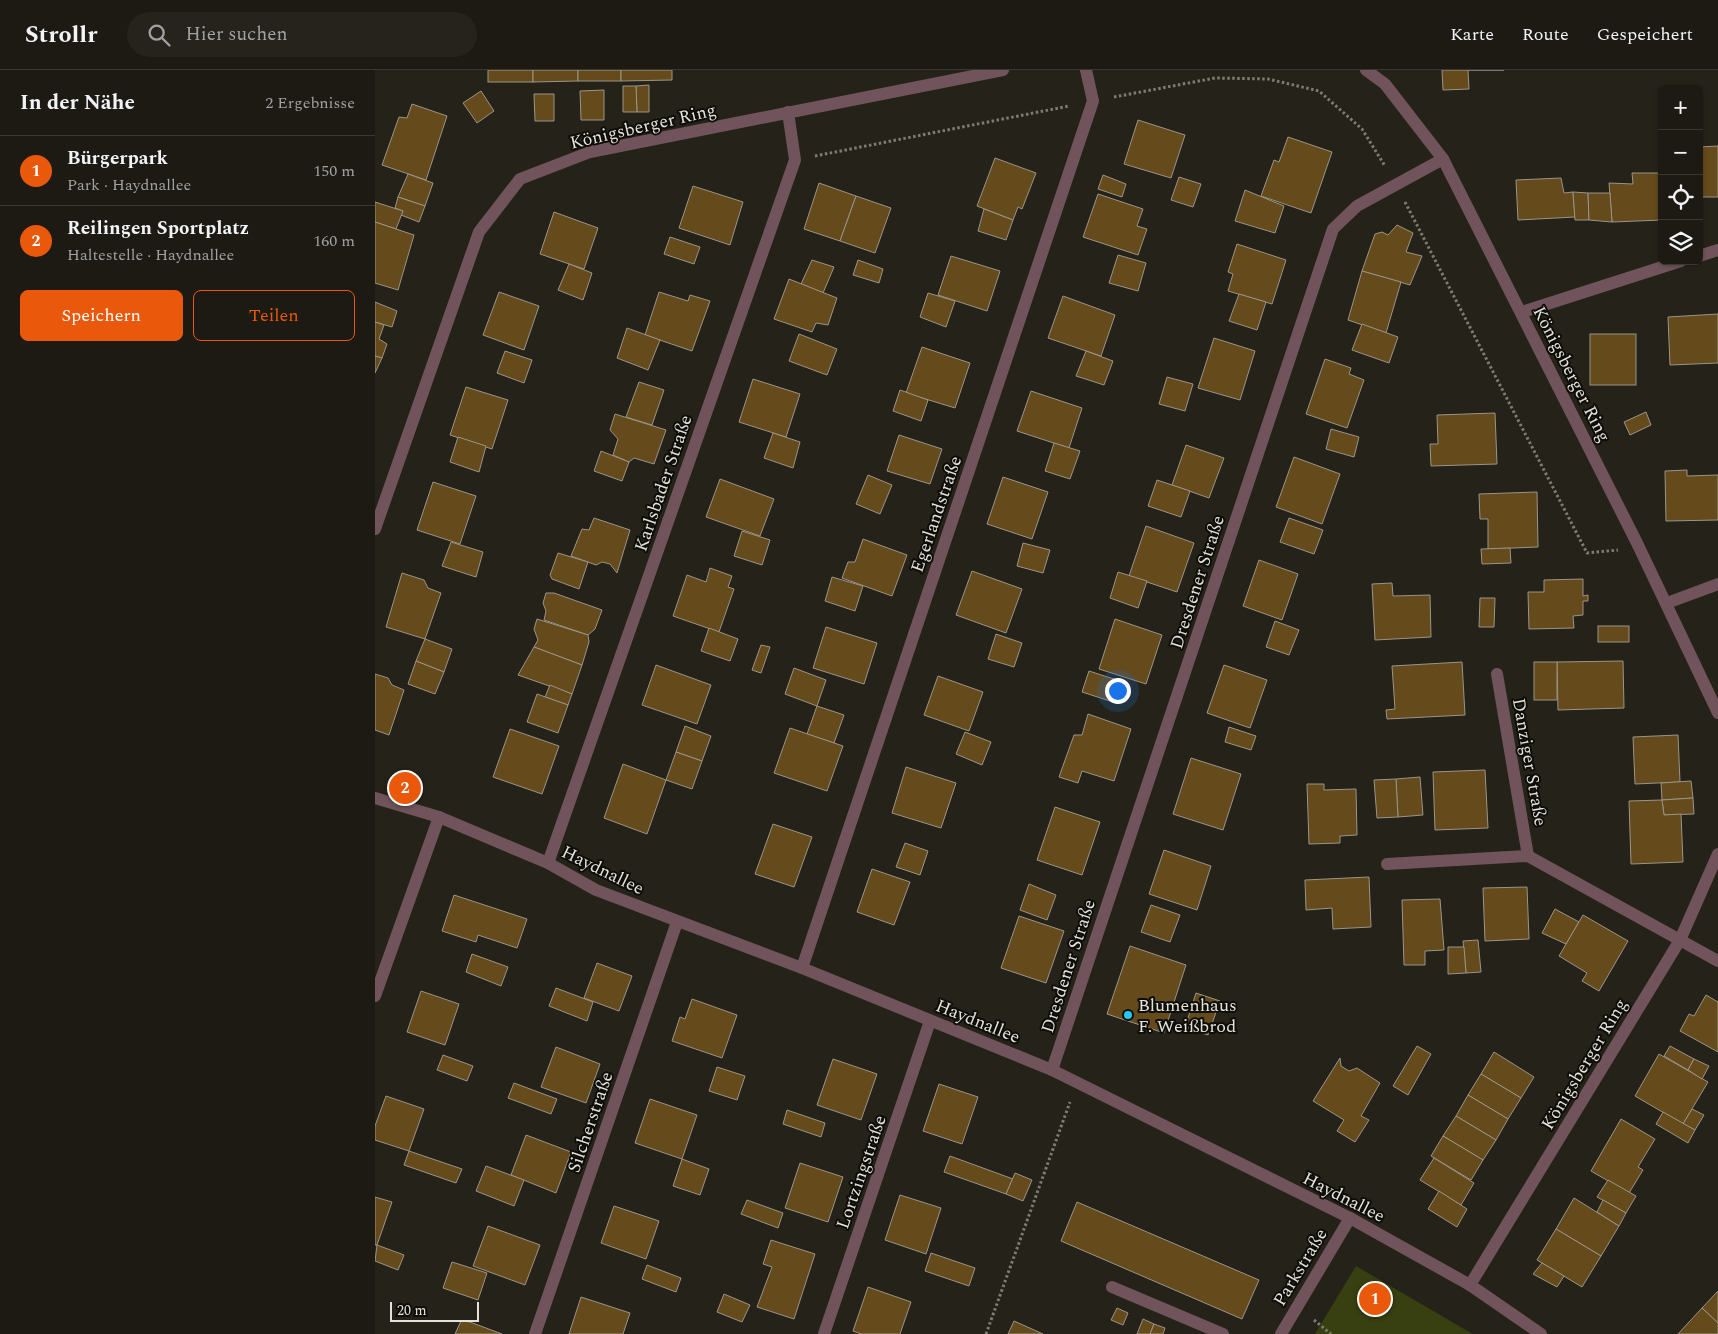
<!DOCTYPE html>
<html lang="de">
<meta charset="utf-8">
<style>
body{margin:0;font-family:Spectral,serif;background:#25231c;color:#f1f3f6}
.controls{position:absolute;right:15px;top:15px;display:grid;overflow:hidden;border-radius:8px;box-shadow:0 1px 4px #0004}
.controls button{width:45px;height:45px;display:grid;place-items:center;padding:0;border:0;border-bottom:1px solid #3a3833;background:#1c1a13;color:#f1f3f6;font:25px sans-serif}
.scale{position:absolute;left:15px;bottom:12px;width:89px;box-sizing:border-box;padding-left:5px;border:2px solid #e3e2db;border-top:0;font-size:14px;line-height:18px;white-space:nowrap;color:#e3e2db;-webkit-text-stroke:4px #0e0d08;paint-order:stroke}
.you{position:absolute;left:742px;top:620px;width:18px;height:18px;margin:-12px;border:4px solid #fff;border-radius:50%;background:#1a73e8;box-shadow:0 0 0 8px #1a73e833}
.badge{display:grid;place-items:center;width:32px;height:32px;border-radius:50%;background:#ea580c;color:#fff;font-size:16px;font-weight:700}
.pin{position:absolute;translate:-50% -50%;border:2px solid #fff;box-shadow:0 1px 5px #0006}
.list{margin:0;padding:0;list-style:none}
h2{display:flex;justify-content:space-between;align-items:center;height:65px;margin:0;padding:0 20px;font-size:21px}
h2 small{font-size:16px;font-weight:400;color:#a0a1a0}
.list li{display:grid;grid-template-columns:32px 1fr auto;gap:15px;align-items:center;box-sizing:border-box;height:70px;padding:0 20px;border-top:1px solid #3a3833}
.list b{display:block;font-size:19px;white-space:nowrap}
.list p{margin:0;font-size:16px;white-space:nowrap;color:#a0a1a0}
.list em{font-size:16px;font-style:normal;color:#a0a1a0}
.actions{display:flex;gap:10px;padding:15px 20px}
.actions a{flex:1;padding:11px 0;border:1px solid #ea580c;border-radius:8px;text-align:center;font-size:18px;color:#ea580c}
.actions .main{background:#ea580c;color:#fff}
.icon{flex:none;width:28px;height:28px;fill:none;stroke:currentColor;stroke-width:2;stroke-linecap:round;stroke-linejoin:round}
.map{position:relative;flex:none;width:1343px;height:1264px;overflow:hidden}
header{display:flex;align-items:center;gap:30px;box-sizing:border-box;height:70px;padding:0 25px;background:#1c1a13;border-bottom:1px solid #3a3833}
header strong{font-size:24px}
nav{display:flex;gap:28px;margin-inline-start:auto;font-size:18px}
.search{width:350px;height:45px;background:#25231c;display:flex;align-items:center;gap:12px;box-sizing:border-box;padding:0 18px;border-radius:28px;color:#a0a1a0;font-size:19px}
main{display:flex}
aside{flex:1;background:#1c1a13}
.map>svg:first-child{display:block}
</style>
<header>
<strong>Strollr</strong>
<div class="search"><svg class="icon" aria-label="search" viewBox="0 0 24 24"><circle cx="10" cy="10" r="6"/><path d="M15 15l6 6"/></svg>Hier suchen</div>
<nav><a>Karte</a><a>Route</a><a>Gespeichert</a></nav>
</header>
<main>
<aside>
<h2>In der Nähe<small>2 Ergebnisse</small></h2>
<ul class="list">
<li><span class="badge">1</span><div><b>Bürgerpark</b><p>Park · Haydnallee</p></div><em>150 m</em></li>
<li><span class="badge">2</span><div><b>Reilingen Sportplatz</b><p>Haltestelle · Haydnallee</p></div><em>160 m</em></li>
</ul>
<div class="actions"><a class="main">Speichern</a><a>Teilen</a></div>
</aside>
<div class="map">
<svg width="1343" height="1264" viewBox="0 0 1343 1264">
<rect width="100%" height="100%" fill="#252319"/>
<!-- green -->
<path fill="#384011" d="M981,1196L1096,1263L1097,1264H940Z"/>
<!-- building -->
<g fill="#654a1b" stroke="#9b9489">
<rect x="113" y="0" width="45" height="12"/>
<path d="M158,0H203V11L158,12Z"/>
<rect x="203" y="0" width="43" height="11"/>
<path d="M246,0H297V10L246,11Z"/>
<path d="M1067,0H1129H1093L1094,19L1068,20Z"/>
<path d="M274,15V42H262L261,16Z"/>
<path d="M248,16H261L262,42H248Z"/>
<path d="M229,20V50H206L205,21Z"/>
<path d="M106,21L119,41L102,53L88,33Z"/>
<path d="M159,24H179V51H160Z"/>
<path d="M37,34L72,46L51,110L7,95L24,47L32,48Z"/>
<path d="M763,50L810,65L796,108L749,94Z"/>
<path d="M913,67L957,82L936,143L886,126L899,90L904,92Z"/>
<path d="M1343,76V127H1324V77Z"/>
<path d="M620,88L661,103L647,139L643,137L638,150L602,136Z"/>
<path d="M1257,103H1285L1287,150L1237,152L1234,113L1258,114Z"/>
<path d="M33,104L58,113L50,136L23,127Z"/>
<path d="M728,105L751,114L747,127L723,119Z"/>
<path d="M804,107L826,114L818,137L796,130Z"/>
<path d="M1186,108L1189,123L1198,122L1200,147L1143,150L1141,110Z"/>
<path d="M444,113L481,126L465,171L429,159Z"/>
<path d="M318,116L368,132L355,175L304,158Z"/>
<path d="M870,120L909,136L900,163L860,151Z"/>
<path d="M1198,122L1213,123L1214,150H1200Z"/>
<path d="M1213,123H1235L1237,152L1214,150Z"/>
<path d="M723,124L768,139L762,156L772,159L763,185L708,167Z"/>
<path d="M481,126L516,138L500,183L465,171Z"/>
<path d="M23,127L50,136L44,152L26,145L28,141L20,138Z"/>
<path d="M0,132L28,141L21,159L0,152Z"/>
<path d="M609,139L638,150L631,170L603,161Z"/>
<path d="M179,142L223,158L209,199L165,184Z"/>
<path d="M0,152L39,165L23,220L0,213Z"/>
<path d="M1022,155L1038,163L1031,182L1047,186L1035,215L987,201L1000,164L1007,162L1013,165Z"/>
<path d="M295,167L325,177L319,194L289,184Z"/>
<path d="M862,174L911,190L897,234L853,221L858,204L853,202Z"/>
<path d="M743,185L771,193L763,221L734,213Z"/>
<path d="M576,186L625,201L612,241L563,225Z"/>
<path d="M437,190L459,197L448,223L426,214Z"/>
<path d="M483,190L508,199L504,213L478,205Z"/>
<path d="M194,194L217,203L208,230L183,220Z"/>
<path d="M987,201L1026,212L1011,263L973,250Z"/>
<path d="M414,209L462,228L453,255L441,253L437,262L399,249Z"/>
<path d="M124,222L164,236L149,280L108,265Z"/>
<path d="M284,222L313,231L315,225L335,231L317,281L270,265Z"/>
<path d="M553,223L580,231L571,257L545,247Z"/>
<path d="M864,224L891,232L882,260L854,251Z"/>
<path d="M688,226L740,245L726,286L673,268Z"/>
<path d="M0,232L22,241L17,257L0,252Z"/>
<path d="M1343,244V293L1295,295L1293,247Z"/>
<path d="M0,252L9,255L4,269L12,274L7,288L0,286Z"/>
<path d="M987,254L1023,267L1014,293L977,280Z"/>
<path d="M252,258L285,270L273,300L242,288Z"/>
<path d="M424,264L462,279L452,305L414,291Z"/>
<rect x="1215" y="264" width="46" height="51"/>
<path d="M839,268L880,281L865,330L823,318Z"/>
<path d="M547,277L595,293L580,338L531,323Z"/>
<path d="M130,281L157,290L149,313L122,303Z"/>
<path d="M711,281L738,291L729,315L701,306Z"/>
<path d="M0,286L7,288L0,303Z"/>
<path d="M950,289L976,298L974,304L989,310L972,358L931,344Z"/>
<path d="M792,307L818,314L810,341L784,334Z"/>
<path d="M378,309L425,324L411,367L364,352Z"/>
<path d="M264,312L289,320L277,355L251,347Z"/>
<path d="M91,317L133,330L117,379L75,365Z"/>
<path d="M525,320L553,330L546,351L518,341Z"/>
<path d="M656,321L707,338L694,378L642,361Z"/>
<path d="M1271,342L1276,355L1255,365L1249,352Z"/>
<path d="M1120,343L1122,394L1056,396L1055,374H1063L1062,345Z"/>
<path d="M240,344L291,360L279,394L259,388L254,392L238,385L243,369L235,360Z"/>
<path d="M956,359L984,367L979,387L951,379Z"/>
<path d="M398,363L425,372L418,398L389,388Z"/>
<path d="M524,365L567,379L555,414L512,401Z"/>
<path d="M83,367L111,376L104,402L75,392Z"/>
<path d="M679,373L705,381L695,409L670,401Z"/>
<path d="M811,375L849,388L834,428L797,415Z"/>
<path d="M226,381L254,392L247,411L219,401Z"/>
<path d="M919,387L965,404L947,454L901,437Z"/>
<path d="M1312,400V406L1343,405V450L1291,451L1290,401Z"/>
<path d="M493,405L517,415L505,444L481,434Z"/>
<path d="M628,407L673,422L657,469L612,454Z"/>
<path d="M345,409L399,429L385,466L331,447Z"/>
<path d="M782,410L815,421L806,447L773,436Z"/>
<path d="M58,412L101,426L85,474L42,460Z"/>
<path d="M1162,422L1163,477L1113,479V449H1105L1104,424Z"/>
<path d="M219,448L255,460L242,503L235,494L227,492L221,495L196,486L207,459L214,460Z"/>
<path d="M914,448L948,460L939,484L905,472Z"/>
<path d="M771,456L819,473L802,522L754,506Z"/>
<path d="M367,461L395,470L387,495L359,486Z"/>
<path d="M488,469L532,485L517,526L467,508L473,492H480Z"/>
<path d="M76,472L108,482L101,507L67,496Z"/>
<path d="M648,473L675,480L668,503L642,496Z"/>
<path d="M1135,478L1136,493L1107,494L1106,479Z"/>
<path d="M183,483L213,492L204,519L177,509L175,505Z"/>
<path d="M884,490L923,504L907,550L868,536Z"/>
<path d="M335,498L357,506L353,517L359,519L344,562L298,546L312,505L331,512Z"/>
<path d="M597,501L647,519L631,563L581,545Z"/>
<path d="M743,502L772,511L763,538L735,528Z"/>
<path d="M27,503L49,510L53,518L66,523L50,569L11,557Z"/>
<path d="M457,507L488,516L480,541L450,531Z"/>
<path d="M1208,509V526L1213,525V531H1208V545L1198,546L1199,558L1154,559L1153,522H1169V510Z"/>
<path d="M1017,513L1018,526L1055,525L1056,567L1000,570L997,514Z"/>
<path d="M171,523H179L227,540L220,559L213,565L169,550L171,541L168,533Z"/>
<path d="M1105,528H1120L1119,557H1104Z"/>
<path d="M162,549L213,565L214,572L207,595L159,577L163,570L159,559Z"/>
<path d="M740,549L787,565L771,614L724,599Z"/>
<path d="M900,551L924,560L914,585L891,577Z"/>
<rect x="1223" y="556" width="31" height="16"/>
<path d="M451,557L502,573L489,614L438,598Z"/>
<path d="M334,558L363,569L355,591L326,581Z"/>
<path d="M621,564L647,573L639,597L613,589Z"/>
<path d="M50,569L77,579L69,602L41,591Z"/>
<path d="M386,575L395,577L386,603L377,600Z"/>
<path d="M159,577L207,595L197,624L143,605Z"/>
<path d="M41,591L69,602L60,624L33,614Z"/>
<path d="M1248,591L1249,638L1183,640L1182,592Z"/>
<path d="M1087,592L1090,645L1012,649L1011,640L1020,639L1017,596Z"/>
<rect x="1159" y="592" width="23" height="38"/>
<path d="M281,595L336,615L322,654L267,635Z"/>
<path d="M849,595L892,610L875,658L832,643Z"/>
<path d="M419,598L451,610L442,636L410,624Z"/>
<path d="M714,601L745,611L738,632L707,622Z"/>
<path d="M0,604L13,608L17,615L29,620L14,665L0,660Z"/>
<path d="M563,606L608,622L594,661L549,645Z"/>
<path d="M175,615L197,624L193,635L170,627Z"/>
<path d="M162,624L193,635L183,663L152,652Z"/>
<path d="M442,636L469,645L459,673L432,664Z"/>
<path d="M713,644L756,659L739,711L707,701L703,713L684,707L699,665H707Z"/>
<path d="M310,656L336,666L327,691L301,682Z"/>
<path d="M854,657L881,666L876,680L850,672Z"/>
<path d="M415,658L468,676L452,721L399,703Z"/>
<path d="M135,659L184,676L167,724L118,707Z"/>
<path d="M590,662L616,672L607,695L581,684Z"/>
<path d="M1303,665L1305,712L1260,714L1258,667Z"/>
<path d="M301,682L327,691L317,719L291,710Z"/>
<path d="M816,688L866,704L848,760L798,744Z"/>
<path d="M248,694L291,710L272,764L229,748Z"/>
<path d="M531,697L581,713L566,758L517,743Z"/>
<path d="M1110,700L1113,758L1060,760L1058,702Z"/>
<path d="M1045,707L1048,745L1023,747L1021,709Z"/>
<path d="M1021,709L1023,747L1002,748L999,710Z"/>
<path d="M1316,711L1318,728L1287,730L1286,713Z"/>
<path d="M932,714H949V720L981,719L982,765L965,766V773L934,774Z"/>
<path d="M1318,728L1319,744L1289,745L1287,730Z"/>
<path d="M1287,730L1289,745L1306,744L1308,792L1256,794L1254,731Z"/>
<path d="M680,737L725,752L707,805L662,790Z"/>
<path d="M398,754L437,767L419,817L380,804Z"/>
<path d="M530,773L553,781L545,805L521,797Z"/>
<path d="M789,780L836,796L822,840L774,824Z"/>
<path d="M497,799L535,812L519,855L482,842Z"/>
<path d="M994,807L996,857L958,859L957,838L931,840L930,810Z"/>
<path d="M654,814L681,825L672,850L645,840Z"/>
<path d="M1152,817L1154,869L1110,871L1108,818Z"/>
<path d="M79,825L152,849L142,878L103,865L101,872L67,861Z"/>
<path d="M1065,829L1069,880L1050,881V895H1029L1027,830Z"/>
<path d="M776,835L805,845L795,872L766,862Z"/>
<path d="M1180,839L1204,852L1191,874L1167,863Z"/>
<path d="M1208,845L1253,871L1224,921L1207,911L1212,903L1184,886Z"/>
<path d="M644,846L689,861L671,913L626,898Z"/>
<path d="M1103,870L1106,902L1091,903L1088,871Z"/>
<path d="M755,876L811,895L789,963L732,944Z"/>
<path d="M1073,877H1089L1091,903L1073,904Z"/>
<path d="M97,884L133,897L126,916L91,902Z"/>
<path d="M222,893L257,906L244,941L209,928Z"/>
<path d="M181,918L218,932L212,951L174,936Z"/>
<path d="M46,921L84,934L70,975L32,962Z"/>
<path d="M821,923L845,931L833,965L810,957Z"/>
<path d="M1331,925L1343,932V982L1305,961L1314,944L1319,946Z"/>
<path d="M317,929L362,945L347,988L297,971L305,947L310,949Z"/>
<path d="M1042,976L1056,984L1033,1025L1018,1016Z"/>
<path d="M1295,976L1319,989L1313,1000L1289,986Z"/>
<path d="M181,977L225,994L211,1033L166,1017Z"/>
<path d="M1119,982L1159,1007L1146,1028L1106,1004Z"/>
<path d="M1284,984L1333,1012L1308,1054L1260,1026Z"/>
<path d="M68,985L98,996L92,1011L62,1000Z"/>
<path d="M965,988L966,996L974,1001L982,998L1005,1013L986,1046L994,1050L980,1072L962,1061L969,1050L938,1031Z"/>
<path d="M458,989L502,1004L486,1050L442,1035Z"/>
<path d="M1319,989L1334,996L1327,1009L1313,1000Z"/>
<path d="M342,997L370,1006L362,1030L334,1021Z"/>
<path d="M1106,1004L1146,1028L1133,1049L1093,1025Z"/>
<path d="M139,1013L182,1029L176,1044L133,1028Z"/>
<path d="M564,1014L603,1027L587,1074L548,1061Z"/>
<path d="M1093,1025L1133,1049L1121,1070L1081,1046Z"/>
<path d="M11,1026L49,1039L34,1081L0,1070V1056Z"/>
<path d="M275,1029L322,1045L307,1089L260,1073Z"/>
<path d="M1317,1039L1329,1045L1320,1060L1308,1054Z"/>
<path d="M412,1040L450,1053L446,1067L408,1054Z"/>
<path d="M1288,1042L1320,1060L1313,1073L1281,1054Z"/>
<path d="M1081,1046L1121,1070L1108,1090L1068,1066Z"/>
<path d="M1246,1049L1280,1069L1263,1097L1268,1100L1254,1123L1216,1101Z"/>
<path d="M151,1065L196,1082L181,1123L136,1105Z"/>
<path d="M1068,1066L1108,1090L1096,1110L1056,1086Z"/>
<path d="M34,1081L87,1099L81,1113L29,1095Z"/>
<path d="M575,1086L638,1109L631,1124L569,1102Z"/>
<path d="M1059,1088L1099,1113L1086,1135L1045,1110Z"/>
<path d="M307,1089L334,1099L325,1125L298,1116Z"/>
<path d="M425,1093L468,1107L453,1152L410,1138Z"/>
<path d="M111,1096L149,1110L139,1136L101,1121Z"/>
<path d="M640,1103L657,1110L648,1131L631,1124Z"/>
<path d="M1233,1110L1261,1126L1251,1143L1222,1127Z"/>
<path d="M1064,1121L1092,1139L1082,1157L1053,1139Z"/>
<path d="M525,1125L566,1138L551,1184L510,1170Z"/>
<path d="M0,1127L17,1132L2,1175H0Z"/>
<path d="M1199,1128L1244,1156L1226,1186L1181,1159Z"/>
<path d="M372,1130L408,1143L403,1158L366,1144Z"/>
<path d="M1228,1130L1251,1143L1244,1156L1222,1142Z"/>
<path d="M702,1132L884,1210L867,1249L686,1171Z"/>
<path d="M239,1136L284,1151L271,1189L226,1173Z"/>
<path d="M113,1156L165,1175L150,1215L98,1196Z"/>
<path d="M1181,1159L1226,1186L1207,1217L1162,1190Z"/>
<path d="M396,1170L440,1184L419,1249L382,1237L397,1197L388,1194Z"/>
<path d="M2,1175L29,1185L23,1200L0,1191Z"/>
<path d="M556,1183L600,1198L594,1216L550,1201Z"/>
<path d="M77,1192L112,1203L103,1230L68,1218Z"/>
<path d="M1167,1193L1189,1206L1182,1217L1158,1204Z"/>
<path d="M272,1195L306,1208L301,1222L267,1209Z"/>
<path d="M493,1217L536,1232L525,1264H486L478,1261Z"/>
<path d="M1343,1221V1253L1327,1238Z"/>
<path d="M349,1224L375,1235L367,1252L342,1242Z"/>
<path d="M206,1227L255,1243L248,1264H194Z"/>
<path d="M742,1238L753,1243L748,1255L736,1250Z"/>
<path d="M1327,1238L1343,1253V1264H1303Z"/>
<path d="M768,1249L779,1254L775,1264H762Z"/>
<path d="M86,1251L95,1252L127,1264H80Z"/>
<path d="M639,1251L668,1264H633Z"/>
<path d="M779,1254L790,1258L788,1264H775Z"/>
</g>
<g fill="none" stroke-linecap="round" stroke-linejoin="round">
<!-- path -->
<g stroke="#7d7c73" stroke-width="3" stroke-dasharray="2.5 2.5" stroke-linecap="butt">
<path d="M739,27L840,8L893,9L944,21L987,59L1010,96"/>
<path d="M440,86L694,36"/>
<path d="M1030,132L1212,483L1243,480"/>
<path d="M939,1250L956,1264"/>
<path d="M611,1264L695,1032"/>
</g>
<!-- lane -->
<path stroke="#71545b" stroke-width="12" d="M737,1217L848,1264"/>
<!-- street -->
<g stroke="#71545b" stroke-width="12">
<path d="M991,0L1010,14L1068,89L1262,473L1343,643"/>
<path d="M1324,186L1343,180"/>
<path d="M1147,242L1306,191"/>
<path d="M0,459L104,162L145,109L215,82L628,0"/>
<path d="M1292,533L1343,514"/>
<path d="M1122,604L1153,786"/>
<path d="M0,728L64,747L173,793L221,820L427,898L677,1000L975,1148L1095,1215L1166,1264"/>
<path d="M173,793L420,90L413,42"/>
<path d="M1012,794L1153,786L1343,891"/>
<path d="M427,898L718,31L711,0"/>
<path d="M0,926L64,747"/>
<path d="M677,1000L958,159L982,136L1068,89"/>
<path d="M1095,1215L1305,870L1343,784"/>
<path d="M160,1264L302,852"/>
<path d="M449,1264L555,951"/>
<path d="M906,1264L975,1148"/>
</g>
</g>
<!-- markers -->
<circle fill="#20c9fd" stroke="#0e0d08" stroke-width="2" cx="753" cy="945" r="5"/>
<g text-anchor="middle" stroke-width="4" stroke-linejoin="round" paint-order="stroke">
<!-- street labels -->
<g font-size="18" fill="#e3e2db" stroke="#0e0d08">
<text transform="translate(268 56) rotate(-13)" y="6">Königsberger Ring</text>
<text transform="translate(1197 304) rotate(63)" y="6">Königsberger Ring</text>
<text transform="translate(288 413) rotate(-71)" y="6">Karlsbader Straße</text>
<text transform="translate(561 444) rotate(-71)" y="6">Egerlandstraße</text>
<text transform="translate(822 512) rotate(-72)" y="6">Dresdener Straße</text>
<text transform="translate(1155 692) rotate(80)" y="6">Danziger Straße</text>
<text transform="translate(228 800) rotate(26)" y="6">Haydnallee</text>
<text transform="translate(693 896) rotate(-72)" y="6">Dresdener Straße</text>
<text transform="translate(603 951) rotate(22)" y="6">Haydnallee</text>
<text transform="translate(1209 994) rotate(-59)" y="6">Königsberger Ring</text>
<text transform="translate(215 1052) rotate(-71)" y="6">Silcherstraße</text>
<text transform="translate(486 1102) rotate(-71)" y="6">Lortzingstraße</text>
<text transform="translate(969 1127) rotate(27)" y="6">Haydnallee</text>
<text transform="translate(925 1197) rotate(-59)" y="6">Parkstraße</text>
</g>
<!-- poi labels -->
<g font-size="18" fill="#e3e2db" stroke="#0e0d08" text-anchor="start">
<text x="763" y="941">Blumenhaus<tspan x="763" dy="21">F. Weißbrod</tspan></text>
</g>
</g>
</svg>
<div class="controls">
<button>+</button>
<button>−</button>
<button><svg class="icon" aria-label="locate" viewBox="0 0 24 24"><circle cx="12" cy="12" r="6"/><path d="M12 2v4M12 18v4M2 12h4M18 12h4"/></svg></button>
<button><svg class="icon" aria-label="layers" viewBox="0 0 24 24"><path d="M12 4l9 5-9 5-9-5zM3 14l9 5 9-5"/></svg></button>
</div>
<div class="scale">20 m</div>
<div class="you"></div>
<div class="pin badge" style="left:1000px;top:1229px">1</div>
<div class="pin badge" style="left:30px;top:718px">2</div>
</div>
</main>
